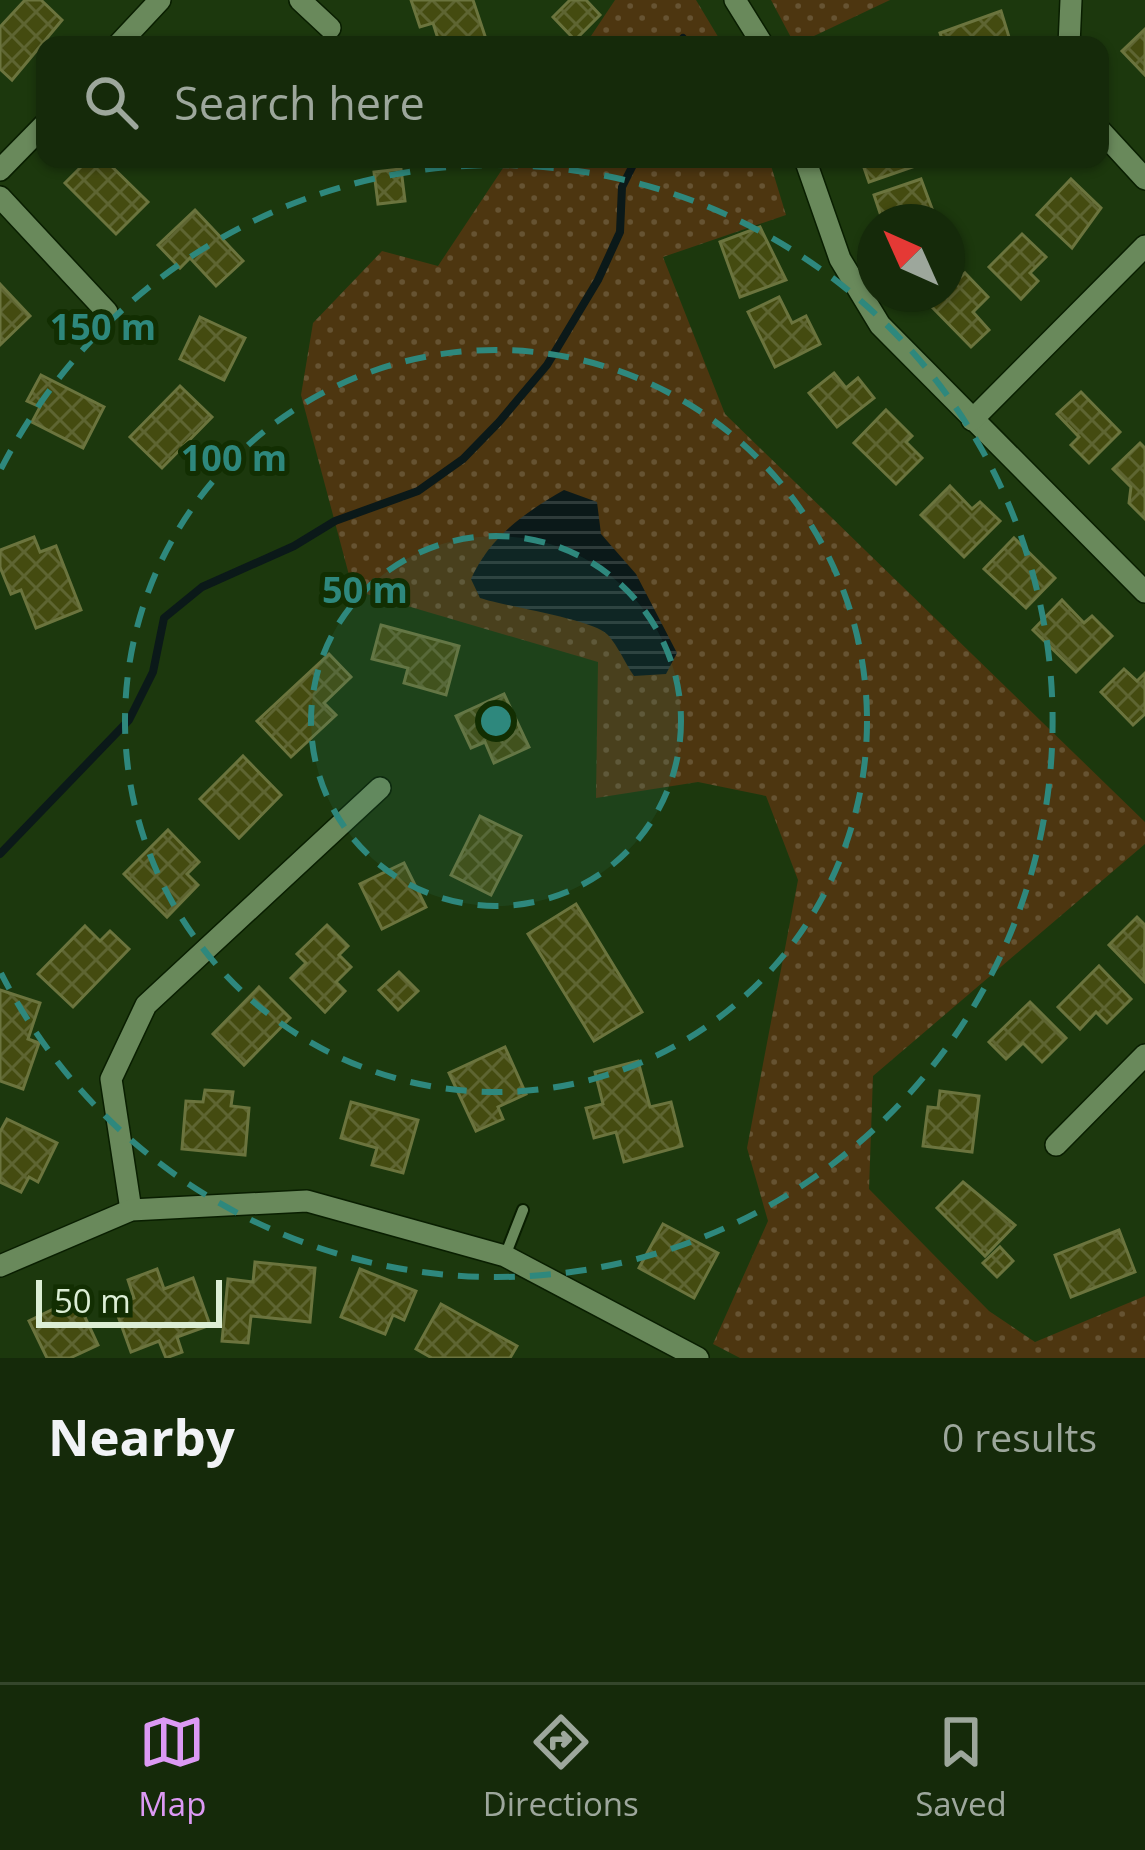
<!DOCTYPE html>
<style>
body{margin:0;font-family:"Open Sans",sans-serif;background:#1e3213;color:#f1f3f6}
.compass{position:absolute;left:857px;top:204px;width:108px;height:108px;border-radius:50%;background:#152a0a;box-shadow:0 3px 9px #0004;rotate:315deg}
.scale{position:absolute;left:36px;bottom:30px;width:186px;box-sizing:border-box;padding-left:12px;border:6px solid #dceed5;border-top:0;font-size:33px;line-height:42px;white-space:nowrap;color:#dceed5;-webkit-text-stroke:9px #122e02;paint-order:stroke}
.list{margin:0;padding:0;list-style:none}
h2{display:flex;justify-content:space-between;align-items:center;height:156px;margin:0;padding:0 48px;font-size:51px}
h2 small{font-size:39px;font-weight:400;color:#9da79c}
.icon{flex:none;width:66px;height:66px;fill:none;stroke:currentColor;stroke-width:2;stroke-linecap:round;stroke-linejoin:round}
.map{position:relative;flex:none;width:1145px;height:1358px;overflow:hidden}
.search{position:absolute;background:#152a0a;box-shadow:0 3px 9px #0004;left:36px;right:36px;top:36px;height:132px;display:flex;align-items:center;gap:30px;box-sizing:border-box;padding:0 42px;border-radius:24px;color:#9da79c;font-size:45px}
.sheet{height:324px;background:#152a0a}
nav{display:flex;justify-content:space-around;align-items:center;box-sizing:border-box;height:168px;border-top:3px solid #34462b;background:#152a0a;font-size:33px;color:#9da79c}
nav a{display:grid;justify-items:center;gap:6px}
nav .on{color:#dc99f4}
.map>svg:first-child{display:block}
</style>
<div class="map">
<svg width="1145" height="1358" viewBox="0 0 1145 1358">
<defs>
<pattern id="park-dots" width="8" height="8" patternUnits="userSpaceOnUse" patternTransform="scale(3)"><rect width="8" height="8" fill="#4d3610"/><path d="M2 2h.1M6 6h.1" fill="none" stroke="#665332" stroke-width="1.8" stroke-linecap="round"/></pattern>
<pattern id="water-rules" width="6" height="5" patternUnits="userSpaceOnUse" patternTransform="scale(3)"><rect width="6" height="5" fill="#0b1919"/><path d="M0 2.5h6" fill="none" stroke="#2e3b3a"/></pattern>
<pattern id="building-cross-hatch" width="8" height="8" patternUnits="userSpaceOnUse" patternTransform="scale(3)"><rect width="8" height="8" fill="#444b10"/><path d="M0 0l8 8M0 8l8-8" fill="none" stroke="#5e6532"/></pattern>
</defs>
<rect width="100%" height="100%" fill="#1c380d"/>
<!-- park -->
<g fill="url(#park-dots)">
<path d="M615,0H696L723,45H585Z"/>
<path d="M771,0H890L795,45Z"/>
<path d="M509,159H769L786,215L663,257L725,414L1145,822V844L873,1076L869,1189L989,1311L1035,1342L1145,1296V1358H740L713,1344L768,1221L747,1148L798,880L766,796L698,782L596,798L598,662L353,590L301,395L313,323L382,251L438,266Z"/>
</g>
<!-- water -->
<path fill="url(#water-rules)" d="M564,490L597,502L601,534L636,574L677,653L666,674L634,676C625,663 618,646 608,635C593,619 507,607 480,598L471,579C490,537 524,513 564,490Z"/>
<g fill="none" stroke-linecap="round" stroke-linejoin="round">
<!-- stream -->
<g stroke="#0b1919" stroke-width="8">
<path d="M676,45L683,38"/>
<path d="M0,854L129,720L153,672L164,618L202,587L294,546L335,521L418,491L463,459L499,422L547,365L598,280L620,232L622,187L636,159"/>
</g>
</g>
<!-- building -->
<g fill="url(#building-cross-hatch)" stroke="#6b743e" stroke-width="3">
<path d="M25,0H41L62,20L12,80L0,69V27Z"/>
<path d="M411,0H473L486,39L440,45L433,23L420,27Z"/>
<path d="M570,0H586L600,15L575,40L553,17Z"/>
<path d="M1001,11L1009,37L988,45H944L940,33Z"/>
<path d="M1145,29V75L1122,51Z"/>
<path d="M89,159H104L148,202L116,234L65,183Z"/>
<path d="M861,159H916L918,165L869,182Z"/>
<path d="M401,169L405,201L378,204L374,172Z"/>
<path d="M921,179L937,222H883L874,195Z"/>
<path d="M1071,179L1101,208L1072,248L1037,215Z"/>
<path d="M195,210L243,261L216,286L190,258L180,268L158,245Z"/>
<path d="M760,227L786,280L740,297L720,242Z"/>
<path d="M1022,234L1046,257L1030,273L1038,281L1021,299L989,267Z"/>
<path d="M965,273L988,297L973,312L989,330L971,347L931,306Z"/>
<path d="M0,284L30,316L0,345Z"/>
<path d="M779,297L792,323L806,316L820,344L775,367L748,312Z"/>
<path d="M200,317L245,338L224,380L180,359Z"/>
<path d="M834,373L846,388L858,378L874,398L837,427L809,393Z"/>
<path d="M41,375L104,407L83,448L32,422L40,407L27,401Z"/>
<path d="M180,386L212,417L162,468L130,437Z"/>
<path d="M1081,392L1120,432L1089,463L1071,445L1079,437L1057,414Z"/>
<path d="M886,410L912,436L906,442L922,458L896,484L854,443Z"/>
<path d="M1140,443L1145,448V519L1129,503L1131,487L1113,469Z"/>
<path d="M950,486L972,509L980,502L1000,521L964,557L921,515Z"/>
<path d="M34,537L40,552L56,546L81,610L36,628L21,590L11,594L0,567V550Z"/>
<path d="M1014,538L1055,578L1026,608L984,569Z"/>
<path d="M1062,600L1084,623L1092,616L1112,636L1076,672L1033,630Z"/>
<path d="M381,625L459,646L446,695L404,683L408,668L372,659Z"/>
<path d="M329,654L351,677L324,703L336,715L291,757L257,721Z"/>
<path d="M1124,669L1137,681L1145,673V714L1133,725L1101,692Z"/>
<path d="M504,694L529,747L494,763L485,742L471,748L456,716Z"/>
<path d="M243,756L281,795L239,838L200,799Z"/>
<path d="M480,816L521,836L491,895L451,875Z"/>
<path d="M168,830L199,862L187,874L198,885L167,917L124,874Z"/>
<path d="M404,863L426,907L382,929L360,884Z"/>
<path d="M576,904L642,1012L594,1041L528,934Z"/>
<path d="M1137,917L1145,925L1144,981L1109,945Z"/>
<path d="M327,925L348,946L339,955L351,967L336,982L345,991L325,1012L291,978L306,963L297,954Z"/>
<path d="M85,926L100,941L110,931L129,949L73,1007L38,974Z"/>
<path d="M1099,966L1131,999L1107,1023L1096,1012L1080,1029L1058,1007Z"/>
<path d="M399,972L418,991L398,1010L379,990Z"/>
<path d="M259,987L290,1018L244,1065L213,1034Z"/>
<path d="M0,990L40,1003L28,1039L39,1043L23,1089L0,1081Z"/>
<path d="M1030,1002L1066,1038L1042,1062L1023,1043L1006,1059L989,1042Z"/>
<path d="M505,1047L526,1094L498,1107L503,1119L476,1131L449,1073Z"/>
<path d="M638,1061L650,1107L671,1102L682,1146L624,1162L616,1132L594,1138L586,1108L603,1104L595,1072Z"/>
<path d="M205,1090L233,1092L231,1106L249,1108L245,1155L182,1149L186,1101L203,1102Z"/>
<path d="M940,1091L979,1096L972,1152L923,1146L928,1107L938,1108Z"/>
<path d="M351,1102L418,1120L403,1173L372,1165L377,1148L341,1138Z"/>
<path d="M7,1119L57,1143L38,1182L29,1177L21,1192L0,1182V1132Z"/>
<path d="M963,1182L1015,1225L985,1256L937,1208Z"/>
<path d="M663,1224L718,1253L694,1298L639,1268Z"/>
<path d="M1119,1230L1135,1272L1071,1297L1055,1255Z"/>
<path d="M1000,1247L1013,1261L997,1277L983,1263Z"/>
<path d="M255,1262L315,1268L310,1322L251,1316L248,1343L222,1341L228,1279L253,1282Z"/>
<path d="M157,1269L164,1289L193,1278L210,1325L177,1337L182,1352L166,1358L159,1341L131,1352L114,1305L134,1298L128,1280Z"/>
<path d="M360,1269L416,1291L404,1320L393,1315L385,1334L341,1317Z"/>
<path d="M76,1298L98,1345L70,1358H47L29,1321Z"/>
<path d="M441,1304L517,1346L510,1358H432L416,1349Z"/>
</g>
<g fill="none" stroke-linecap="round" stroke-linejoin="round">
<defs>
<path id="lane" d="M505,1256L523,1210"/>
<g id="street">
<path d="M300,0L330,28"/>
<path d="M735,0L763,45"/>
<path d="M118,45L160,0"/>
<path d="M1069,45L1071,0"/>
<path d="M1100,130L1145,179"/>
<path d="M805,159L840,259L880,325L1145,592"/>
<path d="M0,170L45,124"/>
<path d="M0,197L107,312"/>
<path d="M972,420L1145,246"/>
<path d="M1056,1145L1145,1055"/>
<path d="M131,1210L111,1079L146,1005L380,788"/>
<path d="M0,1266L131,1210L307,1201L505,1256L698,1358"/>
</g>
</defs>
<!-- lane casing -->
<use href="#lane" stroke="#091e00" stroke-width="14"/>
<!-- street casing -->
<use href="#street" stroke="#091e00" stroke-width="24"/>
<!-- lane -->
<use href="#lane" stroke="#69895b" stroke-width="10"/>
<!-- street -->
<use href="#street" stroke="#69895b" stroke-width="21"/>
</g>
<!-- distance rings -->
<circle cx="496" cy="721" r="185" fill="#2e887d" fill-opacity=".12"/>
<g fill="none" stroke="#2e887d" stroke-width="6" stroke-dasharray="21 15">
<circle cx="496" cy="721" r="185"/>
<circle cx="496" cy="721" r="371"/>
<path d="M1 469A556 556 0 1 1 1 973"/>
</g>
<circle cx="496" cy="721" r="18" fill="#2e887d" stroke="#122e02" stroke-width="6"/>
<g font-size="36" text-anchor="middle" font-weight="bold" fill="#2e887d" stroke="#122e02" stroke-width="10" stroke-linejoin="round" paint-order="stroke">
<text x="103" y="340">150 m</text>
<text x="234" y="471">100 m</text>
<text x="365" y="603">50 m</text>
</g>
</svg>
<svg class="compass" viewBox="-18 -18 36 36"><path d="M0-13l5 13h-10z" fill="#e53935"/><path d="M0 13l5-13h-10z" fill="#9da79c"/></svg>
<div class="scale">50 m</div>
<div class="search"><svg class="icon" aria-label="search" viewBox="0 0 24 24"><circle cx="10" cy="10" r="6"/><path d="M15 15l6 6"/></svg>Search here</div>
</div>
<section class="sheet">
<h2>Nearby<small>0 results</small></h2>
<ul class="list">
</ul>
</section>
<nav>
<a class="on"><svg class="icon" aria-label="map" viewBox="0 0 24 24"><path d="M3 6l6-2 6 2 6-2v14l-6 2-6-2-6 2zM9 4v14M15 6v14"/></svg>Map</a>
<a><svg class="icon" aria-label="directions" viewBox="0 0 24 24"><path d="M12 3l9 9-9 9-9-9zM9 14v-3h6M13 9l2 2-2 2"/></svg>Directions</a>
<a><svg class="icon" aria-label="saved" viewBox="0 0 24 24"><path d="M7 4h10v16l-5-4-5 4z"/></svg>Saved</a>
</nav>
